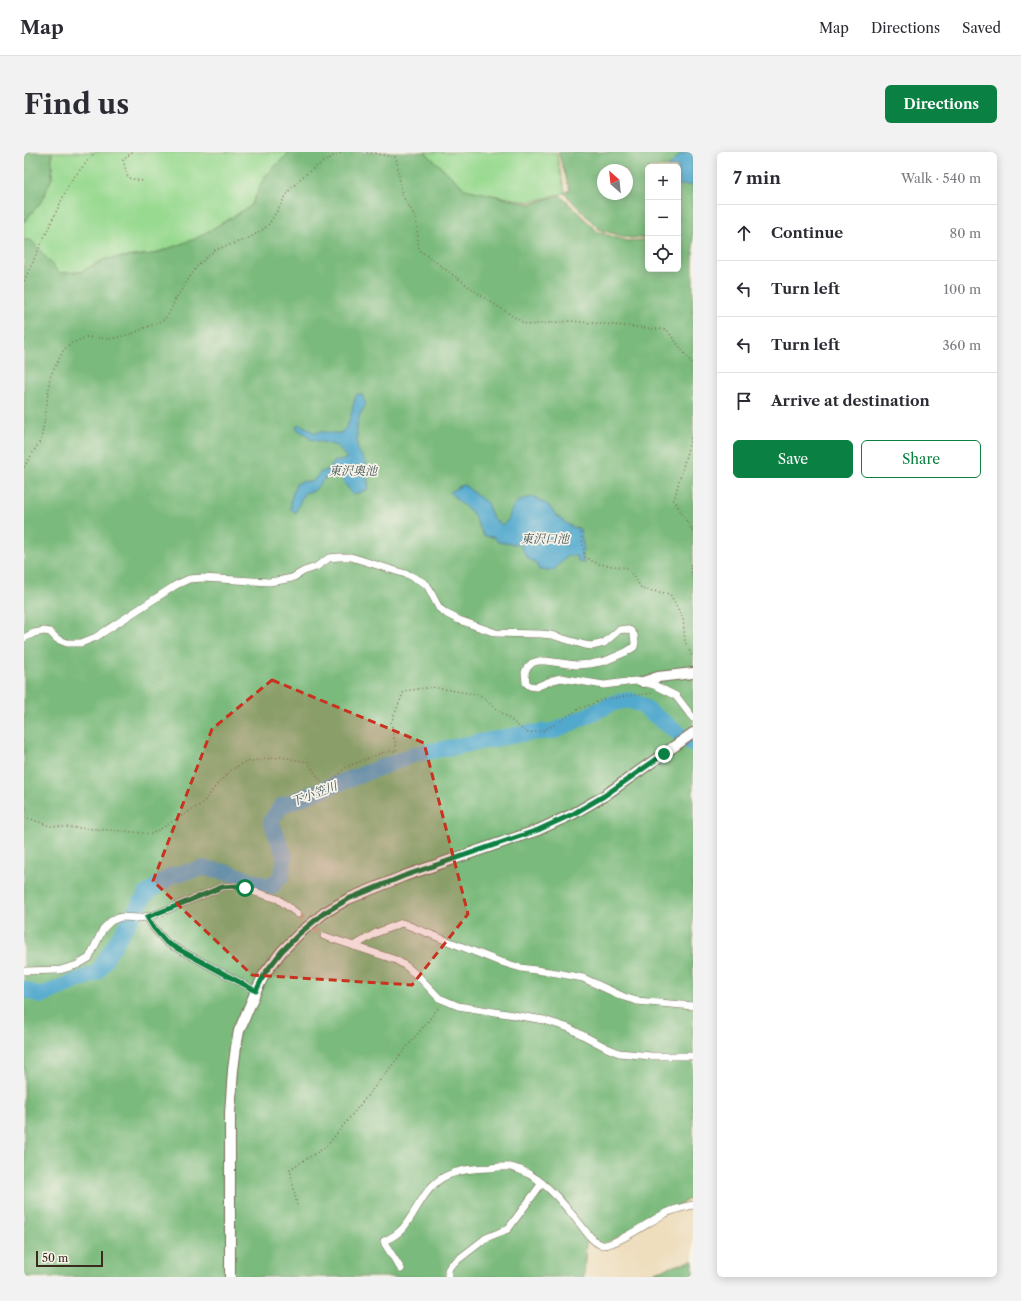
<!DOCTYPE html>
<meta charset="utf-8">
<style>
body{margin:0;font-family:"Libre Caslon Text","Noto Serif JP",serif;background:#f2f2f3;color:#2b2b33}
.controls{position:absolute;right:12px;top:12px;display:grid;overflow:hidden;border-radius:6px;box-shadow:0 2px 10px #0003}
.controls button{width:36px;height:36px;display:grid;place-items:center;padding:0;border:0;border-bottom:1px solid #e1e1e2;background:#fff;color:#2b2b33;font:20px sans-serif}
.compass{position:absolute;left:573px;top:12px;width:36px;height:36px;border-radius:50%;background:#fff;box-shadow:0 2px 10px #0003;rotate:333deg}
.scale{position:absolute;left:12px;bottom:10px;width:67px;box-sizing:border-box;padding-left:4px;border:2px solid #3b2a1e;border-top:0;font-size:11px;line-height:14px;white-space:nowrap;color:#3b2a1e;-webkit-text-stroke:3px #f7f3e8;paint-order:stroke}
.stop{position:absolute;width:12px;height:12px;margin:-9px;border:3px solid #0b8043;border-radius:50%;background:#fff}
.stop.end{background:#0b8043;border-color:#fff;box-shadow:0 1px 4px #0008}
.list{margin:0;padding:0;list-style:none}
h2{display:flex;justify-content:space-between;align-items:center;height:52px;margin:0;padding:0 16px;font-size:17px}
h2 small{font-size:13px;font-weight:400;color:#7c7c81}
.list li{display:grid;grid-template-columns:26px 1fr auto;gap:12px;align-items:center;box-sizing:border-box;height:56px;padding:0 16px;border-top:1px solid #e1e1e2}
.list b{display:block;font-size:15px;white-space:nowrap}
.list em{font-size:13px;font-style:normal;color:#7c7c81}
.actions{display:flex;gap:8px;padding:12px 16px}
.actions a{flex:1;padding:9px 0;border:1px solid #0b8043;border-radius:6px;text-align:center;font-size:14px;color:#0b8043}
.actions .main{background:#0b8043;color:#fff}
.icon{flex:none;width:22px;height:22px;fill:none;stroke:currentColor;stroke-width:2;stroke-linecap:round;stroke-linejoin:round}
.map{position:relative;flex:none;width:669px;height:1125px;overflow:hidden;border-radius:6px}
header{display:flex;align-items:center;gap:24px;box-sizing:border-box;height:56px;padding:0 20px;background:#fff;border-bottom:1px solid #e1e1e2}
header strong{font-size:19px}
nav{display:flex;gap:22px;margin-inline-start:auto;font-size:14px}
.intro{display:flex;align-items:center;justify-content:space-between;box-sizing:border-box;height:96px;padding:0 24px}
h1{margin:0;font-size:28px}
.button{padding:10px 18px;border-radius:6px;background:#0b8043;color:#fff;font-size:14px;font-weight:700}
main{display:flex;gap:24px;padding:0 24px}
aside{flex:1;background:#fff;border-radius:6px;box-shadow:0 2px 10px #0003}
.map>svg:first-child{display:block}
</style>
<header>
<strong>Map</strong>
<nav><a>Map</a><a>Directions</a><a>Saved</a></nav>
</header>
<div class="intro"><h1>Find us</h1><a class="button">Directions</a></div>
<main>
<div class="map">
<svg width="669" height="1125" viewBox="0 0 669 1125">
<rect width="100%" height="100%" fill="#f7f3e8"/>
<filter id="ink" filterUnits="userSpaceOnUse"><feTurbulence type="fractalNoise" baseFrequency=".025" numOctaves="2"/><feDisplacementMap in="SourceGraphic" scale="8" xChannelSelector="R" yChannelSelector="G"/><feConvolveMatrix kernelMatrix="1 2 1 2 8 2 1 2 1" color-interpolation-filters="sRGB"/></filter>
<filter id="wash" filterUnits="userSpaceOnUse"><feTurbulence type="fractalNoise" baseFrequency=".012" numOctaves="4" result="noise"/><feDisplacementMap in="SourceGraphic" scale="16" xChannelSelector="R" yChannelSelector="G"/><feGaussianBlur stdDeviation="0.9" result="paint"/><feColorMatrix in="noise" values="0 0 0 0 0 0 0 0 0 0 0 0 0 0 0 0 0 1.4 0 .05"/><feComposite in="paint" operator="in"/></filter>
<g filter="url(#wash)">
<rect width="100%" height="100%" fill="#eedebe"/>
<!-- green -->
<g fill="#99da91" stroke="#6a8258">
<path d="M28,0H266L241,24L227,54L171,87L129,102L81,107L57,120L35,121L7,88H0V66L28,26Z"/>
<path d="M401,0H532L541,41L505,50L442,38Z"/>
</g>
<!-- forest -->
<g fill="#7aba7b" stroke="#5a724c" fill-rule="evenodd">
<path d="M0,0H28L27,4L28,26L17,50L0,70Z"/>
<path d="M266,0H401L441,37L506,52L536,43L574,80L603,89L624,88V117H654V15H624V86H606L576,78L544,45L541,41L546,38L534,0H669V1047H665L579,1093L569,1088L562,1090L560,1125H0V88H7L35,121L57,120L81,107L129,102L171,87L227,54L241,24ZM579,18H603V42H579Z"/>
<path d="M669,1108V1125H614L664,1110Z"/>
</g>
<!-- water -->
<g fill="#51a9ce" stroke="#466a76">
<path d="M663,0H669V33H654V15H644L657,2Z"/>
<path d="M333,242L338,243L342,252L336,262L333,273V292L334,299L343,312V324L345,337L329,343L314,322H310L300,327L290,339L280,341L271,361L267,357V347L272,332L280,329L288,330L296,321L306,316L311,309H317L323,306L313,294L286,287L282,282L276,279L272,276L274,272L283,276L291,281C294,280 297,279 300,280C305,280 311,282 316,281C328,276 327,253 333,242Z"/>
<path d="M440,333L463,351L469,366L478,373C487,368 484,364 488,357C492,348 502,346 510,345L524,353L532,363L539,369L548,375L556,377L560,397L557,401L560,411L555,410L552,404H543L530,418H515L511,410L503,406L496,393L474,390L470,385L460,384L448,360L434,349L426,340L436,334Z"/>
</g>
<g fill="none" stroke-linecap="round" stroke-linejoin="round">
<!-- river -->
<path stroke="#51a9ce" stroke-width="16" d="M0,837L16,844L52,829L73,821L122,742L148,723L181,716L206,721L247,735L258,723L261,705L247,669L257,654L318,630L392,602L503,581L530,579L590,551L605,548L617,553L669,592"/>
</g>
</g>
<g filter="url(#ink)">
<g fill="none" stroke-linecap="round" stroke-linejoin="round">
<!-- street-tunnel -->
<path stroke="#caba9e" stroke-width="7" stroke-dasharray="7 3.5" stroke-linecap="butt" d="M274,762L300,784"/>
<defs>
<g id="street">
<path d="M0,486L10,481L20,479L26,480L33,487L43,491H57L72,485L152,433L165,427L179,426L245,430L258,428L268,426L280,419L292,415L305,406L315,405H327L385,423L397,429L403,433L415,456L423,462L435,468L472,481L517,482L527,483L561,493L568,494L580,491L595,478L602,477L607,479L610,483L611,491L610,495L602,500L581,509L566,512L552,513L522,509H514L508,511L503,516L501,520L502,531L506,534L512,535L529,528L537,526L580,533L611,529L619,530L630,533L652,544L669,566"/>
<path d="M123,765L129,775L143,791L232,839"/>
<path d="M300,784L372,808L382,814L396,826L415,846L434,854L520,868L545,876L583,896L595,901L627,904H669"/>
<path d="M330,794L352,781L378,771L474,809L497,816L533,821L559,826L600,845L613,849L669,854"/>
<path d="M0,819L36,818L53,813L65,806L79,777L87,769L97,765L116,766L130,763L198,735L211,734L254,747L274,762"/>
<path d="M377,1117L361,1092L360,1089C367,1086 375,1081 380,1075C394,1057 402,1032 424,1023C438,1017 452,1016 466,1016C473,1015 481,1014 487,1015C517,1022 538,1050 556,1072C562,1079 569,1091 578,1093C590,1095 628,1068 640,1062C650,1057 659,1055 669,1053"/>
<path d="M424,1125V1118L427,1113L462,1086L484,1077L518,1031"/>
</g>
<g id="secondary">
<path d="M619,530L634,525L669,521"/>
<path d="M206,1125V961L209,918L212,895L215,879L232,839L241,821L258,799L276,781L300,761L324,747L380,724L514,678L549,662L580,644L669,581"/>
</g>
</defs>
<!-- street casing -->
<use href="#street" stroke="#7a6956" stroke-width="8"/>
<!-- secondary casing -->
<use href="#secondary" stroke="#7a6956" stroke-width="12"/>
<!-- path -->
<g stroke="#7a6956" stroke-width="1.5" stroke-dasharray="1 3" stroke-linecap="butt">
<path d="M108,0L99,8L104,26L118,29"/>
<path d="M343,0L372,5L378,43L392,66L395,98L462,147L503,173L547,169L643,178L669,213"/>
<path d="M0,129L46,30L71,0"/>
<path d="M669,278L650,348L669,380"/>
<path d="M0,315L17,288L21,266L26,225L39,199L46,192L62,185L87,187L107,182L139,168L144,163L152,146L174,113L191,98L225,86L240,77L245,72L265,39L277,26L290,16L309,4L320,0"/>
<path d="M556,377L561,405L574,412L604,416L618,437L646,442L659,466L661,490L669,506"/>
<path d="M669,409L666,414L669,428"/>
<path d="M0,666L7,667L26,674L99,679L128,682L179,651L191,635L207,618L221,610L257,605L284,610L301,636L322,615L360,600L373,599L367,571L380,539L408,535L456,543L503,581L518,579L532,572L555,557L580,547L629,541"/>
<path d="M273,1053L266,1017L302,995L416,854"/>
</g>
<!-- street -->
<use href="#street" stroke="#fff" stroke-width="7"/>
<!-- secondary -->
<use href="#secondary" stroke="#fff" stroke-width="10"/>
</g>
</g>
<g fill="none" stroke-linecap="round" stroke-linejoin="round" filter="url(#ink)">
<!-- route -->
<path stroke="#0b8043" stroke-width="5" d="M221,736L212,734L198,735L152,754L123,765L129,775L143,791L232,839L241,821L258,799L276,781L300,761L324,747L380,724L514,678L549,662L580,644L640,602"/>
</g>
<!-- marked area -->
<path fill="#c8321e" fill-opacity="0.2" stroke="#c8321e" stroke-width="3" stroke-dasharray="8 5" stroke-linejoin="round" d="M248,528L400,591L444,762L388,833L228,823L129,729L188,577Z"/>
<g text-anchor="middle" stroke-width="3.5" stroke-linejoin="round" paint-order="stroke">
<!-- water labels -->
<g font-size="12" font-style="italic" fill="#43565c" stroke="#f7f3e8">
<text x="329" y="323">東沢奥池</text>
<text x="521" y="391">東沢口池</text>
<text transform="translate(290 642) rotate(-21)" y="4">下小笠川</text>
</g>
</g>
</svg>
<div class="controls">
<button>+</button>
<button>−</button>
<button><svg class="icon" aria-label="locate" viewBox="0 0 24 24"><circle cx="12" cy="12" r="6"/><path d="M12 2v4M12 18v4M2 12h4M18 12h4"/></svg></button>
</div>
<svg class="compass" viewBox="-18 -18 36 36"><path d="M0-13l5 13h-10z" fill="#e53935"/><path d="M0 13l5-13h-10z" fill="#7c7c81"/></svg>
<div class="scale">50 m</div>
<div class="stop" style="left:221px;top:736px"></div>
<div class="stop end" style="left:640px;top:602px"></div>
</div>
<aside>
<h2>7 min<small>Walk · 540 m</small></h2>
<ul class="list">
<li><svg class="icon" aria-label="ahead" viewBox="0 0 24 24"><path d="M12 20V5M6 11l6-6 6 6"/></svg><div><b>Continue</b></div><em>80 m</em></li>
<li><svg class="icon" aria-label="left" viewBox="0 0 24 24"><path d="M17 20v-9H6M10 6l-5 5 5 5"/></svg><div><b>Turn left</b></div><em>100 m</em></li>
<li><svg class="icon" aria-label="left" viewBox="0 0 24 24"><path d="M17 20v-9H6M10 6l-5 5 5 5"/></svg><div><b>Turn left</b></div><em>360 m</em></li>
<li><svg class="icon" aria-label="arrive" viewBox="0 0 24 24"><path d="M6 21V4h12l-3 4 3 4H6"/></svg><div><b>Arrive at destination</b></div></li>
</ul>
<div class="actions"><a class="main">Save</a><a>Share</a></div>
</aside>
</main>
